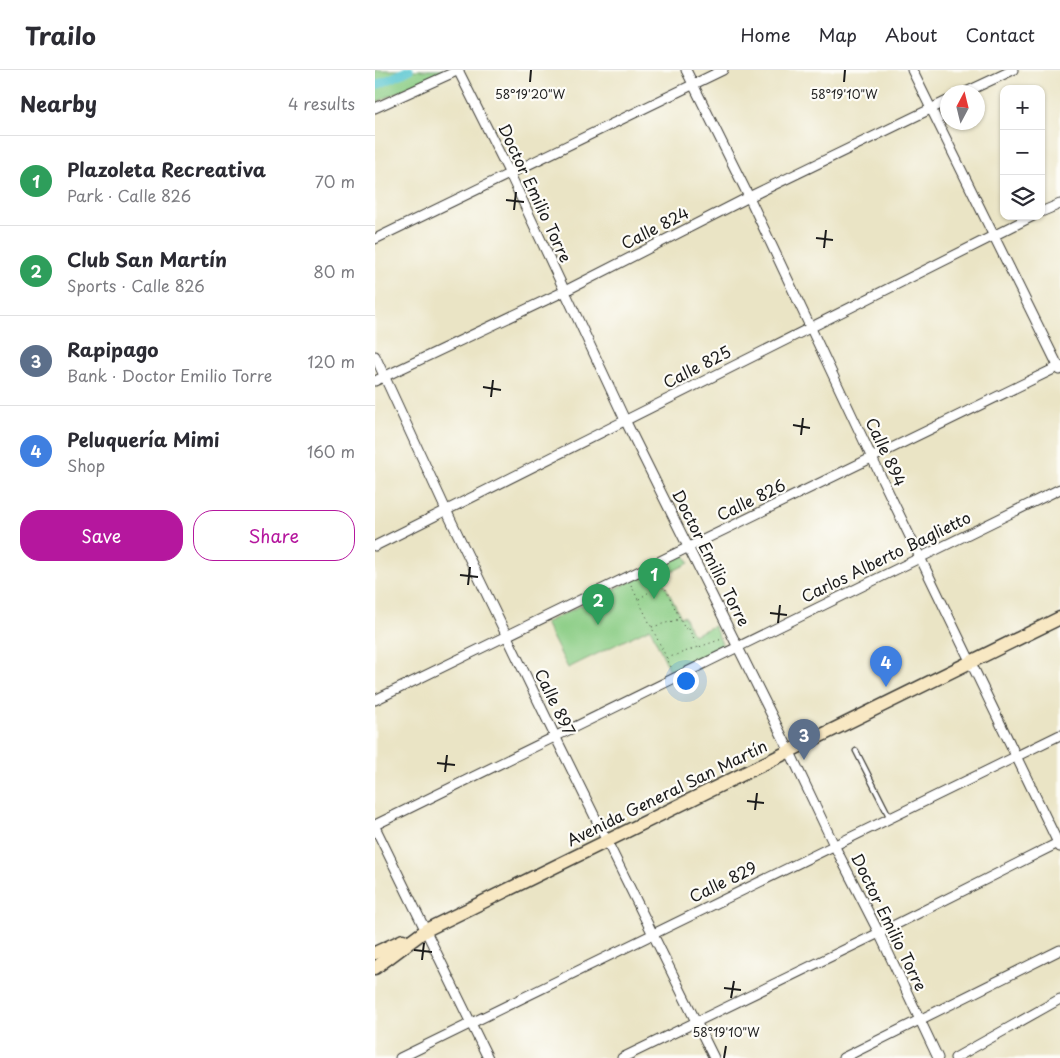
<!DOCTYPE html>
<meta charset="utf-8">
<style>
body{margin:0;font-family:"Playpen Sans",sans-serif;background:#f2f2f3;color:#2b2b33}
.controls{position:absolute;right:15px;top:15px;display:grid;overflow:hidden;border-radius:10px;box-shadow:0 1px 4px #0004}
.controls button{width:45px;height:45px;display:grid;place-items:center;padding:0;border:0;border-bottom:1px solid #e1e1e2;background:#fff;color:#2b2b33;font:25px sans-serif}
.compass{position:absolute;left:565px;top:15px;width:45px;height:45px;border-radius:50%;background:#fff;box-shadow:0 1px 4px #0004;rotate:7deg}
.you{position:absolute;left:310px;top:610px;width:18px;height:18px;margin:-12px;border:4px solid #fff;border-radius:50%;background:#1a73e8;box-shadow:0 0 0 8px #1a73e833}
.badge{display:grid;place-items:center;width:32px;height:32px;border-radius:50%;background:#b5179e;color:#fff;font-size:16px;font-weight:700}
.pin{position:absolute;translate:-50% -41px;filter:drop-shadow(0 1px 2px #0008)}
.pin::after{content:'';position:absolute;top:26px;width:18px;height:15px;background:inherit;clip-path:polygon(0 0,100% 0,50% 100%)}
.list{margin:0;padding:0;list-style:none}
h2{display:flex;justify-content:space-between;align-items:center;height:65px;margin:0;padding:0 20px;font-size:21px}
h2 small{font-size:16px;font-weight:400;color:#7c7c81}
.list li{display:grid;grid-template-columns:32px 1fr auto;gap:15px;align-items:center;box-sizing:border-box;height:90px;padding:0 20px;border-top:1px solid #e1e1e2}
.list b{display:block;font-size:19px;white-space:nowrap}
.list p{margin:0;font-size:16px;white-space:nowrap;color:#7c7c81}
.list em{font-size:16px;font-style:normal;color:#7c7c81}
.actions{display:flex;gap:10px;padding:15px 20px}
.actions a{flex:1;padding:11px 0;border:1px solid #b5179e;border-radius:20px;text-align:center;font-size:18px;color:#b5179e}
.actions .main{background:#b5179e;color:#fff}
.icon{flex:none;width:28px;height:28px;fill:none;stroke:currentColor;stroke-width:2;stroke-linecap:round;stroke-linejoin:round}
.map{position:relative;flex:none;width:685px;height:988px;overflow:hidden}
header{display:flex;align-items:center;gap:30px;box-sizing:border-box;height:70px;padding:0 25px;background:#fff;border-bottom:1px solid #e1e1e2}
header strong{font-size:24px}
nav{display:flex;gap:28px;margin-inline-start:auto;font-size:18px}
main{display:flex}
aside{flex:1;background:#fff}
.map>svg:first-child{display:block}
</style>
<header>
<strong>Trailo</strong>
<nav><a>Home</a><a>Map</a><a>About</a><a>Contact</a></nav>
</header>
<main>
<aside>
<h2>Nearby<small>4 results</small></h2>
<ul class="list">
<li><span class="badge" style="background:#2e9e5b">1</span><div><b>Plazoleta Recreativa</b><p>Park · Calle 826</p></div><em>70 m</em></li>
<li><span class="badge" style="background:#2e9e5b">2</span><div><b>Club San Martín</b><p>Sports · Calle 826</p></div><em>80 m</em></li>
<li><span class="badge" style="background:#5c6f8a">3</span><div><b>Rapipago</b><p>Bank · Doctor Emilio Torre</p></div><em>120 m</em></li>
<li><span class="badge" style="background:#3f7fe0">4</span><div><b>Peluquería Mimi</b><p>Shop</p></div><em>160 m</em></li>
</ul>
<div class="actions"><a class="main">Save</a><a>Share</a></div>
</aside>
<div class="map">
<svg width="685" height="988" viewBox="0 0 685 988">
<rect width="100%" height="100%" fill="#fdfcf7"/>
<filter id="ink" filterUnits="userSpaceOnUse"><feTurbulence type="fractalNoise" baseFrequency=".02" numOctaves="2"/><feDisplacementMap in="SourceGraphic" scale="10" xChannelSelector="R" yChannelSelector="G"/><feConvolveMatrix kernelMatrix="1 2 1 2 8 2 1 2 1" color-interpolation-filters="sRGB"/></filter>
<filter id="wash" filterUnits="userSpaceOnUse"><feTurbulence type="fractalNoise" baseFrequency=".0096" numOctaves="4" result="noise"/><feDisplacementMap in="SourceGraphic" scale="20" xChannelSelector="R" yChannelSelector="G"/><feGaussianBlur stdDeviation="1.12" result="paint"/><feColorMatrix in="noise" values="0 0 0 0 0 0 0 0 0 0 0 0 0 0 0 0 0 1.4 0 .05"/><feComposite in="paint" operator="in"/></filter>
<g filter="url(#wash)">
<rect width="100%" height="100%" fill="#eae4c5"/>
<!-- green -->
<g fill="#8bcd85" stroke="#547450">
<path d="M0,0H70L0,33Z"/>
<path d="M310,485L314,493L286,507L306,547L309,546L318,565L339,556L349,578L296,603L275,558L193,598L170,553Z"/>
</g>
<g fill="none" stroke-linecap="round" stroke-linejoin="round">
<!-- canal -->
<path stroke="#59c6d0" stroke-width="9" d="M0,16L34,0"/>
</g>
</g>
<g filter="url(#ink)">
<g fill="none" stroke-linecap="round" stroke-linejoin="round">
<defs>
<path id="service" d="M481,681L515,748"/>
<g id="minor">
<path d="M83,0L135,104L250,350L414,680L459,775L504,863L563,988"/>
<path d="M311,0L374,127L497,388L685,777"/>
<path d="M537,0L685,300"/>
<path d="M591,22L638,0"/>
<path d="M0,38L84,0"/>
<path d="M666,142L685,134"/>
<path d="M0,169L348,0"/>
<path d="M0,286L71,440L180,666L339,988"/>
<path d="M0,311L190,221L374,127L572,31"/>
<path d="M0,476L658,146"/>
<path d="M0,630L685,296"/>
<path d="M0,755L685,419"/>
<path d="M0,757L113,988"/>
<path d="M25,988L685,665"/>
<path d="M247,988L504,863L685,772"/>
<path d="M468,988L685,880"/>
<path d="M580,988L685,929"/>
</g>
<g id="secondary">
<path d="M0,883L28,870"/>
<path d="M0,898L51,860L685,548"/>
</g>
</defs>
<!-- service casing -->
<use href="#service" stroke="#3b3a35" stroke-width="7"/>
<!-- minor casing -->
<use href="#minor" stroke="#3b3a35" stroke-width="11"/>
<!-- secondary casing -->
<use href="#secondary" stroke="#3b3a35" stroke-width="15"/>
<!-- path -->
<g stroke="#3b3a35" stroke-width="1" stroke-dasharray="1 4" stroke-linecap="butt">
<path d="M282,501L310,559L313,557L323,578"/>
<path d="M256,515L297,599"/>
<path d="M264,529L287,513"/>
<path d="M277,557L305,549"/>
<path d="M292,588L350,568"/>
</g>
<!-- service -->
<use href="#service" stroke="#fff" stroke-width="4.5"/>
<!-- minor -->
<use href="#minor" stroke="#fff" stroke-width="9"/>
<!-- secondary -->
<use href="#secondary" stroke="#f8e8c3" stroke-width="12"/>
</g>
</g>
<!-- ticks -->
<path fill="none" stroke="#1c1c1c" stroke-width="2" d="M155,12L156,0M469,12L470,0M131,130L149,132M139,140L141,122M441,168L458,170M449,178L451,160M108,317L126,320M116,327L118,310M418,355L435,358M426,365L428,348M85,505L103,507M93,515L95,497M395,543L412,545M403,553L405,535M62,693L80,695M70,702L72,685M372,731L389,733M380,740L382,723M39,880L57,882M47,890L49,873M349,918L366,920M356,928L359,911M349,988L351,976"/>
<g text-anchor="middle" stroke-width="4.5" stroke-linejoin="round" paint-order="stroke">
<!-- street labels -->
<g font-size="16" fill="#1c1c1c" stroke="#fdfcf7">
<text transform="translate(160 123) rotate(65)" y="6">Doctor Emilio Torre</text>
<text transform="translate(280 158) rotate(-27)" y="6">Calle 824</text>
<text transform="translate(322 297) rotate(-27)" y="6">Calle 825</text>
<text transform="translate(511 382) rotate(65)" y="6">Calle 894</text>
<text transform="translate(376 430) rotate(-26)" y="6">Calle 826</text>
<text transform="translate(511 487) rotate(-26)" y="6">Carlos Alberto Baglietto</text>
<text transform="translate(336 488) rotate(63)" y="6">Doctor Emilio Torre</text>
<text transform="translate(180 632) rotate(64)" y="6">Calle 897</text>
<text transform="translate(292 723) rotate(-26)" y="6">Avenida General San Martín</text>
<text transform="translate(348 812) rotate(-26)" y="6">Calle 829</text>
<text transform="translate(514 852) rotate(64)" y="6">Doctor Emilio Torre</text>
</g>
</g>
<g font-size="12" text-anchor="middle" fill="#1c1c1c" stroke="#fdfcf7" stroke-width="4.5" stroke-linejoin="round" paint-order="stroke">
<text x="155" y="29">58°19'20"W</text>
<text x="469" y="29">58°19'10"W</text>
<text x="351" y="967">58°19'10"W</text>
</g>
</svg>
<div class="controls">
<button>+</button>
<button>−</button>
<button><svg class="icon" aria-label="layers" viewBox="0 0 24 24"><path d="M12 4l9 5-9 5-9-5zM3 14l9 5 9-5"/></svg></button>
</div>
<svg class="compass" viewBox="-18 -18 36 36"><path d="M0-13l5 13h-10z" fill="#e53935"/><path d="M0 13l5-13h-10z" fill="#7c7c81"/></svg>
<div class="you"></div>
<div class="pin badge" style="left:279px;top:529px;background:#2e9e5b">1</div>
<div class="pin badge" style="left:223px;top:555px;background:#2e9e5b">2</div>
<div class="pin badge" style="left:429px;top:690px;background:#5c6f8a">3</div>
<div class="pin badge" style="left:511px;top:617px;background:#3f7fe0">4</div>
</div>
</main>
